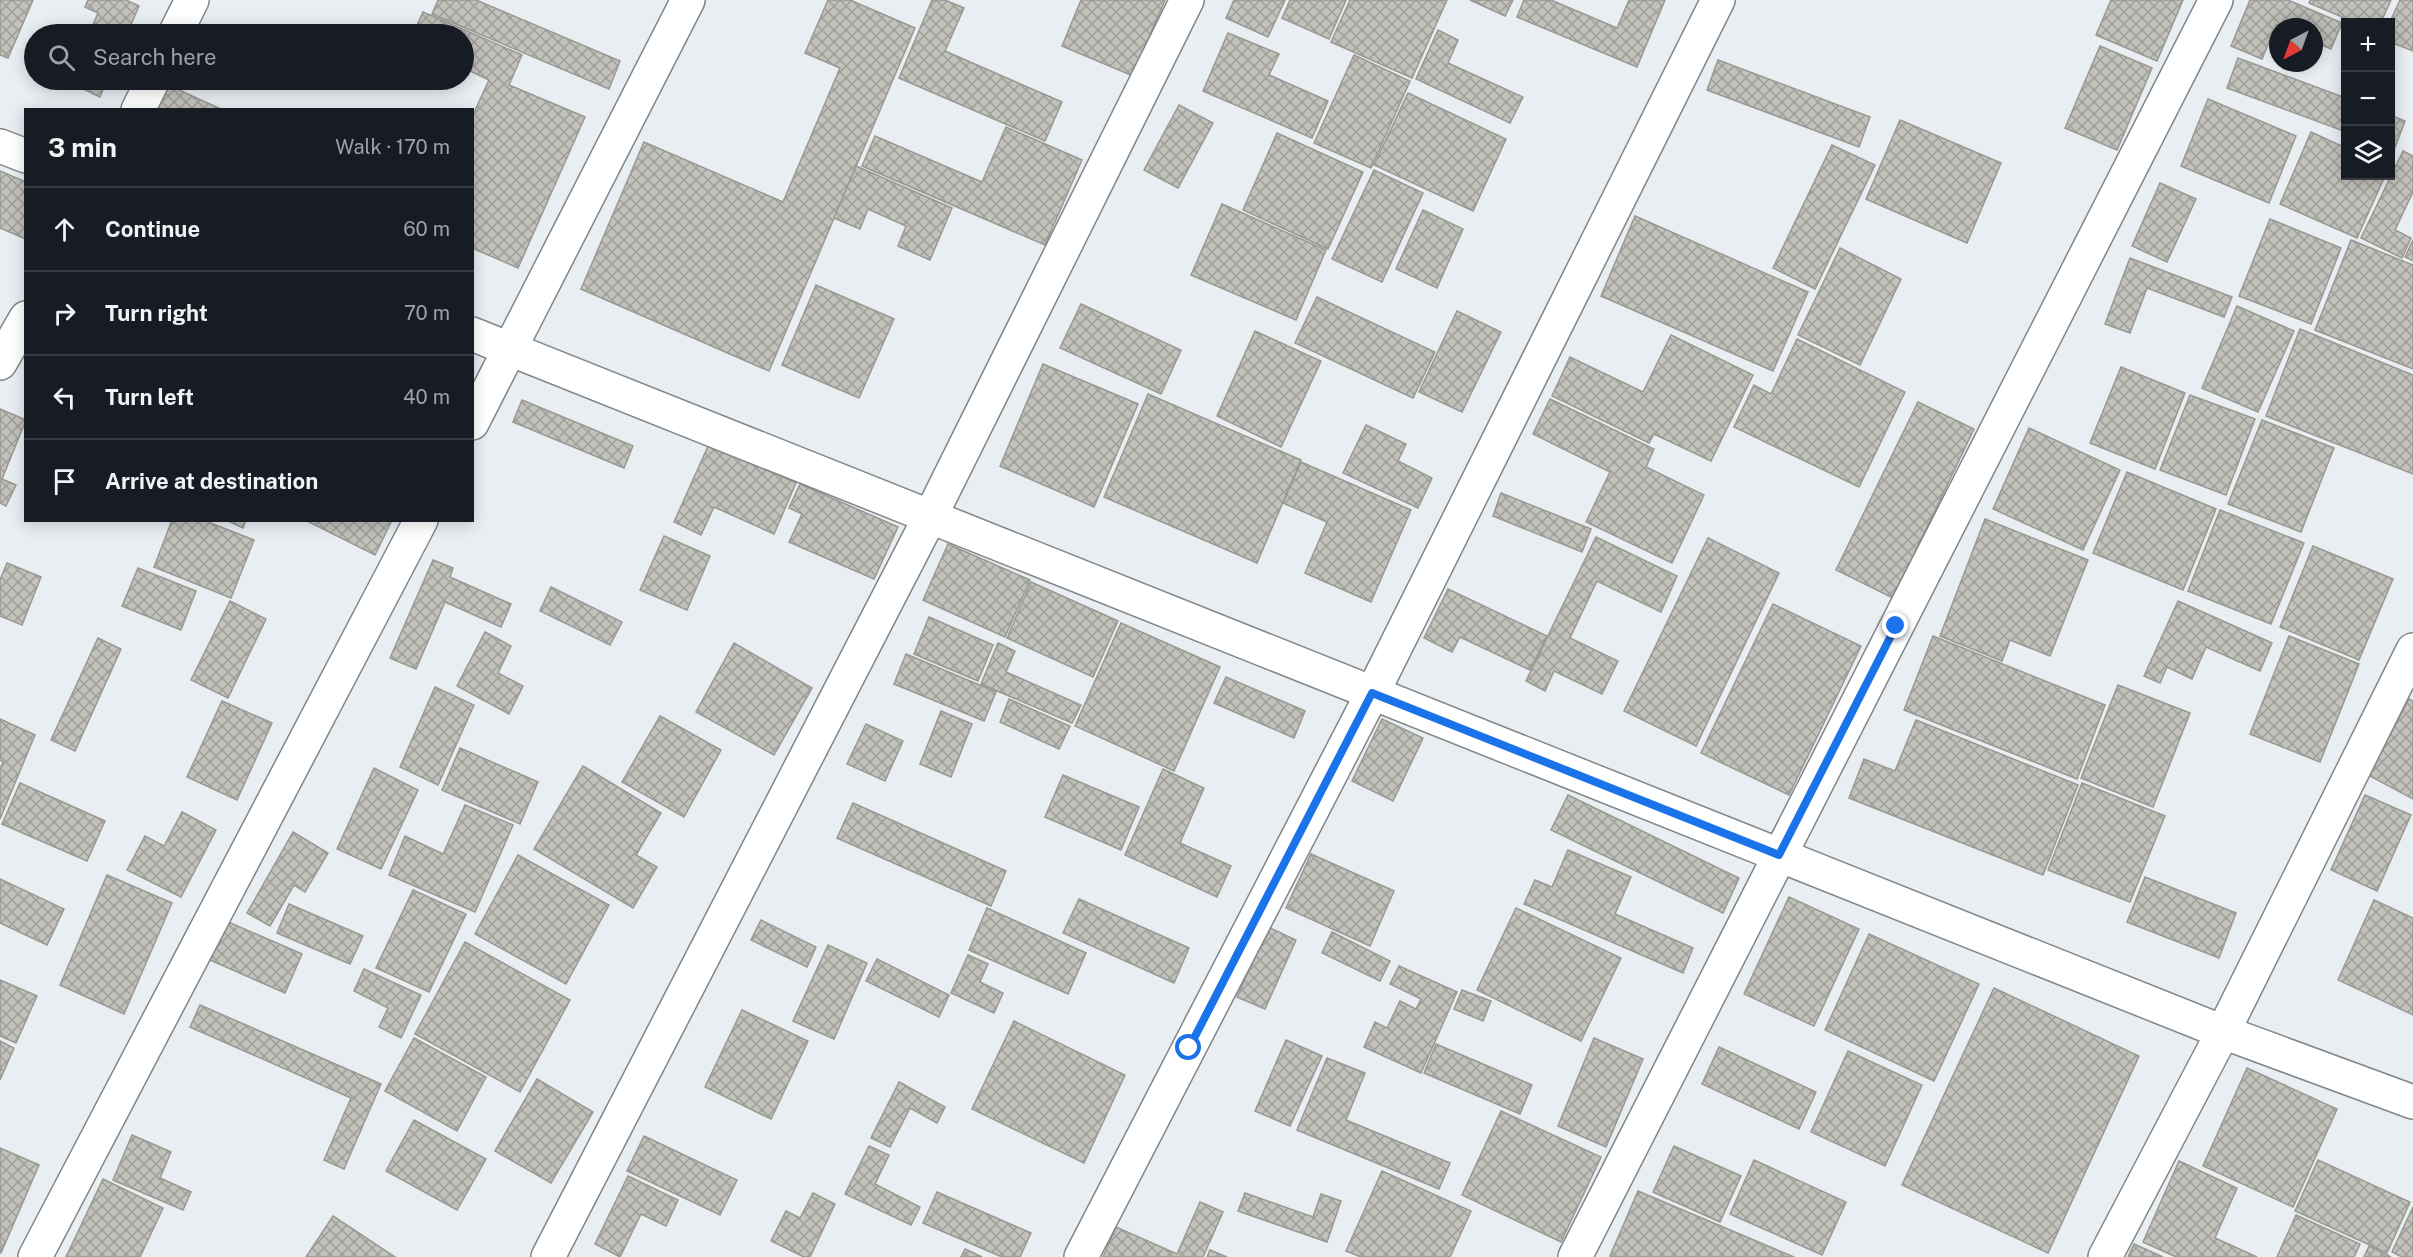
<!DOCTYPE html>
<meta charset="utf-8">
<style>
body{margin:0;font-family:"Public Sans",sans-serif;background:#242831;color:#f1f3f6}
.controls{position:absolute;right:18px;top:18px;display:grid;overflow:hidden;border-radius:0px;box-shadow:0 3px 15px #0003}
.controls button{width:54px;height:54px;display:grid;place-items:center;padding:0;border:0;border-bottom:2px solid #363941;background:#171b24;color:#f1f3f6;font:30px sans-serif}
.compass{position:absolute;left:2269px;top:18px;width:54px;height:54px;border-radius:50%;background:#171b24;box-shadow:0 3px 15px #0003;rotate:221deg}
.stop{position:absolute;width:18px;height:18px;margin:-14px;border:4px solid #1a73e8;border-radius:50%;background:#fff}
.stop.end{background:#1a73e8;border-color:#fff;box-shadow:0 2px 6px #0008}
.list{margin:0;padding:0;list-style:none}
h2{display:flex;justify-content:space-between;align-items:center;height:78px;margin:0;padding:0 24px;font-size:26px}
h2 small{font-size:20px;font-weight:400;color:#9ea1a6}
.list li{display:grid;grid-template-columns:39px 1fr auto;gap:18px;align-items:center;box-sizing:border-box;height:84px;padding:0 24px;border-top:2px solid #363941}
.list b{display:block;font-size:22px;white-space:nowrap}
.list em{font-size:20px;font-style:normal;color:#9ea1a6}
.icon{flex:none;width:33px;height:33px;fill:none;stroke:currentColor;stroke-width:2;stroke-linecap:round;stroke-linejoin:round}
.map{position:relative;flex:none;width:2413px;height:1257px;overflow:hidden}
.search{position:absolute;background:#171b24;box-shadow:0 3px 15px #0003;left:24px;top:24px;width:450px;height:66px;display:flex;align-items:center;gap:15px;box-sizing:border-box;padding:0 21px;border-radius:33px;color:#9ea1a6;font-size:22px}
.panel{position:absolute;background:#171b24;box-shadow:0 3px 15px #0003;left:24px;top:108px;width:450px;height:414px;border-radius:0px}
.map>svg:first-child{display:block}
</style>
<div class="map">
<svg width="2413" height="1257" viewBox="0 0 2413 1257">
<defs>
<pattern id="building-cross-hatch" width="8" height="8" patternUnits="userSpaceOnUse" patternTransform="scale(1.5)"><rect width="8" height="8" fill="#c2c1bb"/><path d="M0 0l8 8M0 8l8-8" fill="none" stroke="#9e9e99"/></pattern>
</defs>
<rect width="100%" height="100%" fill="#e8eef2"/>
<!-- building -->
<g fill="url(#building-cross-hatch)" stroke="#9a9892" stroke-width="1.5">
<path d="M0,0H33L8,58L0,55Z"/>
<path d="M88,0H126L139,6L127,34H89L98,13L85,7Z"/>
<path d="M438,0H476L620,61L609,89L432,14Z"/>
<path d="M828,0H850L915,28L769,371L581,289L644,142L783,202L840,68L805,53Z"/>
<path d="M932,0H945L964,8L945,51L1062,102L1045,141L899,78Z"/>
<path d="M1081,0H1165L1133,76L1062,46Z"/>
<path d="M1234,0H1285L1268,37L1226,18Z"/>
<path d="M1290,0H1346L1329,39L1282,18Z"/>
<path d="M1350,0H1447L1412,78L1331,42Z"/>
<path d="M1470,0H1513L1505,16Z"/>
<path d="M1524,0H1551L1617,28L1629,0H1665L1637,67L1517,17Z"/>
<path d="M2111,0H2183L2157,61L2096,35Z"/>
<path d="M2250,0H2288L2342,23L2331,49L2314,42V27L2276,25L2262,59L2231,46Z"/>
<path d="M2310,0H2391L2381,22H2354L2309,3Z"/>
<path d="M2400,0H2413V51L2390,42V22Z"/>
<path d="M423,12L522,55L509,85L585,117L518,268L472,248V117L489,80L464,68V34H413Z"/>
<path d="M1438,30L1458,40L1448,63L1523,97L1510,123L1416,79Z"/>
<path d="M1228,33L1279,54L1269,75L1328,101L1312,138L1203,91Z"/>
<path d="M2100,46L2152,68L2117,150L2065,128Z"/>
<path d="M1354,55L1410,81L1371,168L1314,143Z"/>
<path d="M2238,58L2346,98V132L2227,88Z"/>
<path d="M1718,60L1870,117L1859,147L1707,90Z"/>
<path d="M69,80H107L100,97L68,82Z"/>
<path d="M168,85L223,110H157Z"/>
<path d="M1408,93L1506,139L1473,211L1374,165Z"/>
<path d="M2208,99L2296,136L2269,203L2181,166Z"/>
<path d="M1179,105L1213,123L1178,188L1144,170Z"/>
<path d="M2390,115L2405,121L2394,150L2390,149Z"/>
<path d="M1900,120L2001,163L1967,243L1866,199Z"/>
<path d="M1006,127L1082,160L1045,245L862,166L875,136L982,182Z"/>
<path d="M2311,132L2346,148V176H2385L2357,238L2280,204Z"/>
<path d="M1277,133L1363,172L1328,249L1243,210Z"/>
<path d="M1832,145L1875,165L1815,289L1773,268Z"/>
<path d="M2403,151L2413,156V192L2395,230L2411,238L2402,258L2361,238Z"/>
<path d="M856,166L952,208L930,260L898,246L906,226L868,209L860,229L834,218Z"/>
<path d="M1374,170L1423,193L1382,282L1332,259Z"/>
<path d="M0,171L26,182V239L0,228Z"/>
<path d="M2160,183L2196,199L2167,262L2132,246Z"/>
<path d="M1222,204L1326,250L1296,320L1191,275Z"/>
<path d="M1423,210L1463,229L1437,288L1396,269Z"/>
<path d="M1635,216L1808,292L1773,371L1601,296Z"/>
<path d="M2270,219L2341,248L2311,324L2239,296Z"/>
<path d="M2351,240L2413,265V369L2315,330Z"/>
<path d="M2413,240V261L2405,257Z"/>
<path d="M1840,248L1901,279L1860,365L1798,335Z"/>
<path d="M2130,258L2232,297L2224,317L2147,288L2130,333L2105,324Z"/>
<path d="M816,285L894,319L859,398L782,365Z"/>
<path d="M1317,297L1435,352L1413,398L1295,343Z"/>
<path d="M1081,304L1181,350L1161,394L1060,348Z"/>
<path d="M2237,306L2294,331L2258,412L2202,388Z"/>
<path d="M1457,311L1501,332L1462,412L1419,392Z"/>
<path d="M2300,329L2413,375V474L2266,416Z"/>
<path d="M1255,331L1321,361L1281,447L1217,416Z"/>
<path d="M1671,335L1753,375L1711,461L1654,434L1649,443L1552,396L1570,357L1643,392Z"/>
<path d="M1797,339L1905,392L1859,487L1734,427L1754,385L1771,394Z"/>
<path d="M1043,364L1138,404L1094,507L1000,466Z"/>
<path d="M2121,367L2185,393L2155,469L2090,443Z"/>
<path d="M1148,394L1301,460L1257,563L1104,497Z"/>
<path d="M2190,395L2255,419L2226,495L2160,470Z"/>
<path d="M1550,399L1654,449L1646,467L1704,495L1672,563L1586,522L1610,472L1533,434Z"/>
<path d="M522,400L633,446L624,468L513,422Z"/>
<path d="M1918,402L1974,429L1893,598L1836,570Z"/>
<path d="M0,409L26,420L2,479L16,485L6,506L0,503Z"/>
<path d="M2262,420L2334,448L2301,532L2228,504Z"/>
<path d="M1366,425L1406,444L1398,461L1432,478L1418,508L1343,473Z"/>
<path d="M2029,428L2120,470L2083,550L1993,509Z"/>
<path d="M709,444L796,483L774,534L714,507L701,535L674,522Z"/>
<path d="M1301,462L1411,510L1371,602L1305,573L1327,522L1283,503Z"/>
<path d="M2127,472L2216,509L2183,590L2093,553Z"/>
<path d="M800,484L898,527L874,579L789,542L802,514L789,508Z"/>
<path d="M1501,493L1591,529L1582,552L1493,516Z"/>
<path d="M2220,510L2304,543L2271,624L2188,591Z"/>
<path d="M1985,519L2088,560L2050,656L2010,640L2002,661L1940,636Z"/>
<path d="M172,520H203L254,540L231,598L154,567Z"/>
<path d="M226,520H246L243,528Z"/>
<path d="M310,520H392L375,555L309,522Z"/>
<path d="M664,536L710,556L687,610L640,590Z"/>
<path d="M1596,537L1677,576L1661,612L1597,581L1570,638L1618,661L1602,694L1554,671L1545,691L1526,681Z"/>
<path d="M1708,538L1779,573L1696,746L1624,711Z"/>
<path d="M948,544L1030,580L1005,637L923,600Z"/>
<path d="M2313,546L2393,579L2359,660L2280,627Z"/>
<path d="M433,560L453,568L450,577L511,604L501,627L445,602L416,669L390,658Z"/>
<path d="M7,563L41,577L22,625L0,616V580Z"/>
<path d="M138,568L196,591L181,630L122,606Z"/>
<path d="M1031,582L1118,621L1093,677L1007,638Z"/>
<path d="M551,587L622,622L610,645L540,611Z"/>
<path d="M1448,589L1547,636L1530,670L1460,637L1452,652L1424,638Z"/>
<path d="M230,601L266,619L228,698L191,680Z"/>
<path d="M2178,601L2272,643L2260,671L2206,647L2192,679L2167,667L2160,683L2144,676Z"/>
<path d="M1773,604L1861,646L1789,795L1701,753Z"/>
<path d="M929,617L993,645L978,681L914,654Z"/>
<path d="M1121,623L1220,667L1174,771L1075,726Z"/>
<path d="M485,632L511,646L498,673L523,686L509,714L457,686Z"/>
<path d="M1933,636L2105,705L2077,779L1904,710Z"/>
<path d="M2289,636L2359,664L2320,762L2250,734Z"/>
<path d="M98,638L121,649L75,751L51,740Z"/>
<path d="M734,643L812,688L774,755L696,712Z"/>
<path d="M998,643L1015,651L1006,672L1081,705L1072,723L981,684Z"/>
<path d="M906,654L996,692L984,721L894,684Z"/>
<path d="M1226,677L1305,711L1294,738L1214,703Z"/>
<path d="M2118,685L2190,713L2153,807L2081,778Z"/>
<path d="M435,687L474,705L438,785L400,767Z"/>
<path d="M1009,699L1070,726L1059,749L1000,722Z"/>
<path d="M2409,699L2413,701V799L2368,775Z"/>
<path d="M222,701L272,723L237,800L187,777Z"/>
<path d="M941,711L972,724L951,777L920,764Z"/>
<path d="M660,716L721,750L684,817L622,782Z"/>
<path d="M0,719L35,735L0,819V769L3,762L0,760Z"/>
<path d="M1382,719L1423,738L1393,801L1352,781Z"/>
<path d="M1916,720L2078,785L2043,875L1849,798L1864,759L1895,771Z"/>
<path d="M866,724L903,741L885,781L847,764Z"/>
<path d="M460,748L538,782L520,824L442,790Z"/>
<path d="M583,766L661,813L636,855L657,867L633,908L534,849Z"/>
<path d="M374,768L418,790L381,869L337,849Z"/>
<path d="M1163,769L1204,788L1180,843L1231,866L1217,897L1125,855Z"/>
<path d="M1063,775L1139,807L1121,850L1045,817Z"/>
<path d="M20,783L105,821L87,861L2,824Z"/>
<path d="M2082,783L2165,816L2130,902L2048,870Z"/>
<path d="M1568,795L1739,878L1723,913L1551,830Z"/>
<path d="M2365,795L2411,815L2377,891L2331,870Z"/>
<path d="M853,803L1006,871L991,906L837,838Z"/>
<path d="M465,805L513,825L475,912L389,875L405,836L443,854Z"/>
<path d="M182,812L216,830L181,897L127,870L145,836L164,846Z"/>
<path d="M293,832L328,853L305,892L294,885L270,926L247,913Z"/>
<path d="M1568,850L1631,877L1615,914L1693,948L1683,973L1524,904L1535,880L1552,887Z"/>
<path d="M1311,854L1394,891L1370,946L1286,908Z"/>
<path d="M518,855L609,905L566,984L475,934Z"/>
<path d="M107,875L172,903L124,1014L60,985Z"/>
<path d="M2145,877L2236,913L2219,958L2127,922Z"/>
<path d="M0,879L64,909L47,945L0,923Z"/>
<path d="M413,890L466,914L429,992L376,968Z"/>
<path d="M1789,897L1859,929L1814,1026L1744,994Z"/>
<path d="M1079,899L1189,948L1174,983L1063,933Z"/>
<path d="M2374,900L2413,918V1015L2338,980Z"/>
<path d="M289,904L363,936L350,964L277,933Z"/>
<path d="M987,908L1086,953L1068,994L969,950Z"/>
<path d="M1516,908L1621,958L1581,1041L1477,990Z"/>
<path d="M761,920L816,947L807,967L751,940Z"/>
<path d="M226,921L302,954L285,993L210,960Z"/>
<path d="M1268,927L1296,940L1265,1009L1237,997Z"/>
<path d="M1332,932L1390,961L1380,981L1322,953Z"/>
<path d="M1869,934L1979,984L1934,1081L1825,1030Z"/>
<path d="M465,942L570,1000L520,1092L415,1034Z"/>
<path d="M828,945L867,963L834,1039L793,1021Z"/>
<path d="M968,955L988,964L980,982L1003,993L994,1013L951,993Z"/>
<path d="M877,959L949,995L939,1017L866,981Z"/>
<path d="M1399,966L1457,992L1421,1073L1364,1047L1375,1022L1387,1028L1400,1001L1416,1009L1421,999L1390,984Z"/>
<path d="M364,969L421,995L401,1038L379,1027L388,1008L354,991Z"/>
<path d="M0,980L37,996L16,1043L0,1036Z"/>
<path d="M1994,988L2139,1056L2048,1253L1902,1185Z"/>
<path d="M1462,990L1491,1001L1483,1021L1454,1009Z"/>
<path d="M200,1005L381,1084L344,1169L324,1160L351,1098L190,1027Z"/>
<path d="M742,1010L808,1041L771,1119L705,1087Z"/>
<path d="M1014,1021L1125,1075L1084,1163L972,1109Z"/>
<path d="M414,1038L486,1077L457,1131L385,1091Z"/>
<path d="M1594,1038L1643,1059L1606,1147L1558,1126Z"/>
<path d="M1286,1040L1322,1056L1290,1126L1255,1111Z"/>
<path d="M0,1041L14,1048L0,1080Z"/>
<path d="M1436,1044L1532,1085L1520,1114L1424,1073Z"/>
<path d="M1719,1047L1816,1092L1799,1129L1702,1084Z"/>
<path d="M1848,1051L1922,1085L1885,1166L1811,1132Z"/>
<path d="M1327,1058L1365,1073L1346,1120L1450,1163L1439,1189L1297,1130Z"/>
<path d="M2247,1068L2337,1109L2293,1207L2203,1166Z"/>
<path d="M537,1079L593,1112L551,1183L495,1151Z"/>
<path d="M899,1082L945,1107L937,1123L910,1108L890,1147L871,1138Z"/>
<path d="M1501,1111L1601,1157L1561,1242L1462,1195Z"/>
<path d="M414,1120L486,1159L457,1210L386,1171Z"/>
<path d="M132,1135L171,1152L160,1178L191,1192L183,1210L113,1180Z"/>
<path d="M644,1136L737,1180L720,1215L627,1171Z"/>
<path d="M869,1146L889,1155L875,1184L920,1207L911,1225L845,1194Z"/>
<path d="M1674,1146L1741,1176L1720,1222L1653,1192Z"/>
<path d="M0,1148L39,1165L1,1253H0Z"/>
<path d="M1754,1160L1846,1202L1822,1255L1730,1214Z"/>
<path d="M2318,1160L2410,1202L2387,1253L2295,1211Z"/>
<path d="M2179,1161L2237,1188L2215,1238L2257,1257H2176L2143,1242Z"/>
<path d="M1382,1171L1471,1211L1450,1257H1361L1346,1251Z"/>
<path d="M628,1176L678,1200L666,1226L641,1214L620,1257L595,1244Z"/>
<path d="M103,1179L163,1208L140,1257H66Z"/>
<path d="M1638,1191L1794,1257H1614L1610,1256Z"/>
<path d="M937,1192L1031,1233L1020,1257H1002L923,1223Z"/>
<path d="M813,1193L835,1204L810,1257H804L771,1241L786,1211L800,1218Z"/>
<path d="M1245,1193L1313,1217L1321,1194L1341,1201L1327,1242L1238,1211Z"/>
<path d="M1200,1202L1223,1212L1203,1257H1103L1116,1227L1177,1254Z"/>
<path d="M2413,1207V1257H2402L2392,1252Z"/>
<path d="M2296,1215L2360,1244L2354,1257H2277Z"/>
<path d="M333,1216L395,1257H306Z"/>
<path d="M2134,1244L2163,1257H2128Z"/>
<path d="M2369,1246L2391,1257H2364Z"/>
<path d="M965,1249L982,1257H961Z"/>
<path d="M1210,1250L1227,1257H1207Z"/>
</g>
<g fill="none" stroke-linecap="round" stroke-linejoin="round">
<defs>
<g id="minor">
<path d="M175,34L192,0"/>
<path d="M138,110L153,80"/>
<path d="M0,146L26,156"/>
<path d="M472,334L2223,1032L2413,1102"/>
<path d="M0,363L26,318"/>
<path d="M472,423L688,0"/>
<path d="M35,1257L421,520"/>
<path d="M548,1257L930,517L1187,0"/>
<path d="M1081,1257L1373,692L1718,0"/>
<path d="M1575,1257L2216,0"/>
<path d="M2105,1257L2223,1032L2413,650"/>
</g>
</defs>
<!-- minor casing -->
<use href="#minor" stroke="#80868a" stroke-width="36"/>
<!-- minor -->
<use href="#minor" stroke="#fff" stroke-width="33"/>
</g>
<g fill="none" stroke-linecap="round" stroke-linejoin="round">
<!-- route -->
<path stroke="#1a73e8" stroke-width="8" d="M1189,1048L1372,693L1779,855L1896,626"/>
</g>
</svg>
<div class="controls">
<button>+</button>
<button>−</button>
<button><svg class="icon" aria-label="layers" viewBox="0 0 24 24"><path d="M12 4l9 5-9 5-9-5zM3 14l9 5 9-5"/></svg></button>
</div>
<svg class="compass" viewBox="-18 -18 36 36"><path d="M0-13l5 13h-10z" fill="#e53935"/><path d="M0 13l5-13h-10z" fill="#9ea1a6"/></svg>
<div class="stop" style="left:1189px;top:1048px"></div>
<div class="stop end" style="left:1896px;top:626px"></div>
<div class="search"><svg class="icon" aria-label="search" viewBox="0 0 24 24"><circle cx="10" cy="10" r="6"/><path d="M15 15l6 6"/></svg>Search here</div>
<section class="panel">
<h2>3 min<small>Walk · 170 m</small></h2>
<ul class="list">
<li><svg class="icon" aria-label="ahead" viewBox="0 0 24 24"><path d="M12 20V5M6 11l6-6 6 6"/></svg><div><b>Continue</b></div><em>60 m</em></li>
<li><svg class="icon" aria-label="right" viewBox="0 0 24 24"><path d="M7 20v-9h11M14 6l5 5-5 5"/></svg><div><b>Turn right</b></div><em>70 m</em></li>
<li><svg class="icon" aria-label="left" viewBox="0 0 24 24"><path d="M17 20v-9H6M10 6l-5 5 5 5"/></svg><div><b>Turn left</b></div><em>40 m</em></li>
<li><svg class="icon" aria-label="arrive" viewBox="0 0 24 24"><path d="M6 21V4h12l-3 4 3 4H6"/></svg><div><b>Arrive at destination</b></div></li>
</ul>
</section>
</div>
